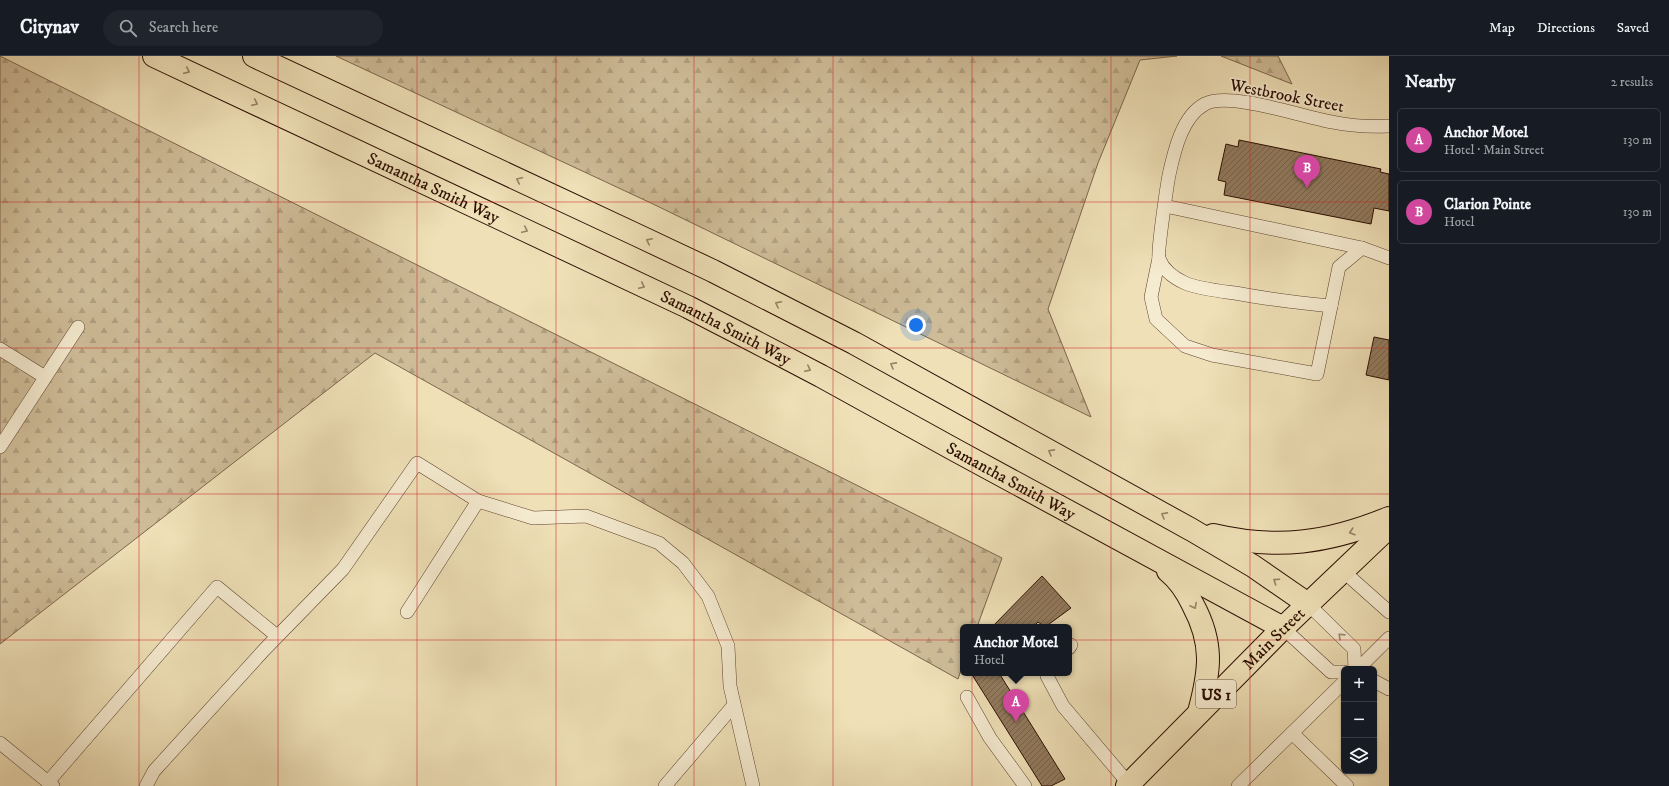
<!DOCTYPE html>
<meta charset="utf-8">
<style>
body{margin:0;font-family:"IM FELL DW Pica",serif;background:#20242c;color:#f1f3f6}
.controls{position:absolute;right:12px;bottom:12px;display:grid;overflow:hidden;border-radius:6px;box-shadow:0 1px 3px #0004}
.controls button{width:36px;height:36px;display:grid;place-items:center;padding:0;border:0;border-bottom:1px solid #363941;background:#171b24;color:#f1f3f6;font:20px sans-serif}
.you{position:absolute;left:916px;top:269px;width:14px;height:14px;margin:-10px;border:3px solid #fff;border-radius:50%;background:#1a73e8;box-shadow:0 0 0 6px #1a73e833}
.badge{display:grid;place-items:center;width:26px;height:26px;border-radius:50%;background:#c59692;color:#fff;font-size:13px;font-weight:700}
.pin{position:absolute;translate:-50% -33px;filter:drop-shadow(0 1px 2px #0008)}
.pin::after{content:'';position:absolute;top:21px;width:14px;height:12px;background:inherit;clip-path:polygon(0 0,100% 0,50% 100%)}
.popup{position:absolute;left:960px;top:568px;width:112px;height:52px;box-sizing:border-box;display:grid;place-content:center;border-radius:6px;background:#171b24;filter:drop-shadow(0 1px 3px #0005);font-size:13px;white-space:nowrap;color:#9ea1a6}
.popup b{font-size:15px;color:#f1f3f6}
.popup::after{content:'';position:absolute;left:50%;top:100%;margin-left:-8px;border:8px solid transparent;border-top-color:#171b24}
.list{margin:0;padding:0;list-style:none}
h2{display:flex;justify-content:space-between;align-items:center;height:52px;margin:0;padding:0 16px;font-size:17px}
h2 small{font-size:13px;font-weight:400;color:#9ea1a6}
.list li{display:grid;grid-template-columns:26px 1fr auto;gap:12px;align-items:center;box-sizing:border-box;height:64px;margin:0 8px 8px;padding:0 8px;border:1px solid #363941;border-radius:6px}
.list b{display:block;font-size:15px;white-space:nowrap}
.list p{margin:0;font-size:13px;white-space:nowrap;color:#9ea1a6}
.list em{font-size:13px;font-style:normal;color:#9ea1a6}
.icon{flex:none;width:22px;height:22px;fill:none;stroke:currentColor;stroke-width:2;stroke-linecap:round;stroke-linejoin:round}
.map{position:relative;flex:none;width:1389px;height:730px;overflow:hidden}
header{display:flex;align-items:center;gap:24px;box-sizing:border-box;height:56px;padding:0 20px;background:#171b24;border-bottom:1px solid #363941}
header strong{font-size:19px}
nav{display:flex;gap:22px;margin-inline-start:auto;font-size:14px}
.search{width:280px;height:36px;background:#20242c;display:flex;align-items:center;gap:10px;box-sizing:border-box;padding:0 14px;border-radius:22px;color:#9ea1a6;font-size:15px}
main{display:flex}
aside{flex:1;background:#171b24}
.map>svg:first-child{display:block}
</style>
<header>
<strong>Citynav</strong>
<div class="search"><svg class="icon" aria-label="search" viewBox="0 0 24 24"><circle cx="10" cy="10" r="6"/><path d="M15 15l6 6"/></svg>Search here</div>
<nav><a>Map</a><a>Directions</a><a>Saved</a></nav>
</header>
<main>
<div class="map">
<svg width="1389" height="730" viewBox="0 0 1389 730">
<defs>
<pattern id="forest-firs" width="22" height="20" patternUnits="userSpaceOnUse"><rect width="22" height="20" fill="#cebc98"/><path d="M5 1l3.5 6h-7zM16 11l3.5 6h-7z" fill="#b1a081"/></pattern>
<pattern id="building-hatch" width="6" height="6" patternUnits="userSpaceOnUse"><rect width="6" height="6" fill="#927b5f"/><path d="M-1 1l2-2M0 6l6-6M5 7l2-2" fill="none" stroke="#78634c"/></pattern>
</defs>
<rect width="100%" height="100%" fill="#efe0b7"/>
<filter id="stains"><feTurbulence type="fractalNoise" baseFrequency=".005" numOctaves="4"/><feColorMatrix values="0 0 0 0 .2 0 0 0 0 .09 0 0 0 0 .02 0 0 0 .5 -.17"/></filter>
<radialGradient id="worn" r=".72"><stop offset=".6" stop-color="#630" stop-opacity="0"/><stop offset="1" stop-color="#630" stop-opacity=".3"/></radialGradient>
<!-- forest -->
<g fill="url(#forest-firs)" stroke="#7e654c">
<path d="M0,0L1002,502L977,571H963V609L958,623L375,297L0,588Z"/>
<path d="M336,0H1177L1140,4L1098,107L1048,253L1091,361L653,148Z"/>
<path d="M1221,0H1278L1292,28Z"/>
</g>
<!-- building -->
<g fill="url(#building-hatch)" stroke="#2d0e00">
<path d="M1239,84L1381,113L1380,116L1389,118V155L1374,152L1371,168L1224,139L1226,126L1218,124L1226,88L1238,91Z"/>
<path d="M1374,281L1389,284V324L1366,319Z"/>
<path d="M1042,520L1071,552L1045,571L1038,566L1033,571H992Z"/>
<path d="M971,617H999L1065,723L1051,730H1042Z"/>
</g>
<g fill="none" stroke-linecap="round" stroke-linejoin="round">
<defs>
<g id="lane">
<path d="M1389,70C1369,71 1351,70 1332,66C1303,61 1229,35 1205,48C1182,60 1174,96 1169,119C1167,130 1157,197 1159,203C1164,215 1174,222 1185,227C1199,233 1220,235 1235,237C1267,243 1299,247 1331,250L1339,211L1362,192L1389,202"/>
<path d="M1165,150L1362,192"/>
<path d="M1159,202L1151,241L1156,263L1185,290L1212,299L1317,318L1331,250"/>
<path d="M0,293L45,321"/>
<path d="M0,391L78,271"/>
<path d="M1343,515L1389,556"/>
<path d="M1308,548L1354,593L1355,613"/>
<path d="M407,556L478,445"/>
<path d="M1283,572L1331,616H1344"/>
<path d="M1069,592L1071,589"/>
<path d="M1358,613L1389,582"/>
<path d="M1049,617L1047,620L1063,650L1129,728"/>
<path d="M1374,625L1389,633"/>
<path d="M967,641L990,682L1025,730"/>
<path d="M1292,677L1347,730"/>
<path d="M0,687L53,730"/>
<path d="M48,726L217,531L277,580"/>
<path d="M146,730L154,715L264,594L343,513L417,407L478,445L533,462L586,460L659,487L683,507L708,540L728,590L730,630L753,730"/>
<path d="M665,730L734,649"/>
<path d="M1238,730L1344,626"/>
</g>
<g id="primary">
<path id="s1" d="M1127,730L1283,572L1389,471"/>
</g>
<g id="highway">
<path id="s2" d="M154,0L514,169L688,251L754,285L821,320L955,394L1283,572"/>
<path d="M254,0L641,181L713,215L854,287L1192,474L1253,510L1308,548"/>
<path d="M1213,479C1277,494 1328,487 1389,462"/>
<path d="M1168,515C1179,524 1187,536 1193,549C1214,588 1210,615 1199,656"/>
</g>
</defs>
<!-- lane casing -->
<use href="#lane" stroke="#5e422e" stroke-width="14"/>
<!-- primary casing -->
<use href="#primary" stroke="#2d0e00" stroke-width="24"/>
<!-- highway casing -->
<use href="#highway" stroke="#2d0e00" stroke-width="24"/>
<!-- lane -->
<use href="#lane" stroke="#f5ebd0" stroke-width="13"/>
<!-- primary -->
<use href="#primary" stroke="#efe0b7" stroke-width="22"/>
<!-- highway -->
<use href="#highway" stroke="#efe0b7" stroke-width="22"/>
</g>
<!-- one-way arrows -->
<defs><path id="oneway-chevron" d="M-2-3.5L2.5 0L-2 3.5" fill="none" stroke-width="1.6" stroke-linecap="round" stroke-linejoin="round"/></defs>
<g stroke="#988265">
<use href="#oneway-chevron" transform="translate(187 15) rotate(25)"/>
<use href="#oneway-chevron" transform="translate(255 47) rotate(25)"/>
<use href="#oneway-chevron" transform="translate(519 124) rotate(-155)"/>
<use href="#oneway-chevron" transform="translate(525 174) rotate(25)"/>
<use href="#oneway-chevron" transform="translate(649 185) rotate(-154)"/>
<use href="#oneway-chevron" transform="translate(642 230) rotate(25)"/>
<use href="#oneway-chevron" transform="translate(778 248) rotate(-153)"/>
<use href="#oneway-chevron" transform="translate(893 309) rotate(-151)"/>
<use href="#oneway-chevron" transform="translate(808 313) rotate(27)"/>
<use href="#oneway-chevron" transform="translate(1051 396) rotate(-151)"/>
<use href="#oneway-chevron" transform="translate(1164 459) rotate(-151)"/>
<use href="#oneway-chevron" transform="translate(1352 476) rotate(163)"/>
<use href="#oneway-chevron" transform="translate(1276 525) rotate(-146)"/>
<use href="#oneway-chevron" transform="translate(1194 550) rotate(63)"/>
</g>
<use stroke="#9b8872" href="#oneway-chevron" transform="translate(1341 580) rotate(-136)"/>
<!-- grid -->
<path fill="none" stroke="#d62828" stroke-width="1" stroke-opacity="0.55" d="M139,0V730M278,0V730M417,0V730M556,0V730M694,0V730M833,0V730M972,0V730M1111,0V730M1250,0V730M0,146H1389M0,292H1389M0,438H1389M0,584H1389"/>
<g text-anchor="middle" stroke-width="3.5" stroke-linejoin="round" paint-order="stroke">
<!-- shield labels -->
<rect fill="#f5ebd0" stroke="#69503e" stroke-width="1" x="1196" y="624" width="40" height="28" rx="3"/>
<g font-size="16" font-weight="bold" fill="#2d0e00">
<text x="1216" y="644">US 1</text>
</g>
<!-- street labels -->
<g font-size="17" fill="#2d0e00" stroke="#f5ebd0">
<text transform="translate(1287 39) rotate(11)" y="6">Westbrook Street</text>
<text dy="6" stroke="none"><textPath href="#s2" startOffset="309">Samantha Smith Way</textPath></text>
<text dy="6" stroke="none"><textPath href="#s2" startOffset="633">Samantha Smith Way</textPath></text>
<text dy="6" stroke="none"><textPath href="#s2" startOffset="957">Samantha Smith Way</textPath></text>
<text dy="6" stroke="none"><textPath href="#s1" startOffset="208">Main Street</textPath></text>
</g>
</g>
<rect width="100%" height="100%" filter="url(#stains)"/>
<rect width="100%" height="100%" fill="url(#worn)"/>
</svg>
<div class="controls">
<button>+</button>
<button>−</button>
<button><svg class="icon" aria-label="layers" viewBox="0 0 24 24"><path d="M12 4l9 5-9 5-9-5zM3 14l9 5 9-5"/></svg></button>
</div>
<div class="you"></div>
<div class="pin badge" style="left:1016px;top:666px;background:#d1479c">A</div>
<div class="popup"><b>Anchor Motel</b>Hotel</div>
<div class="pin badge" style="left:1307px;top:132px;background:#d1479c">B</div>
</div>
<aside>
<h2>Nearby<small>2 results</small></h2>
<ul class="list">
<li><span class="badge" style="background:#d1479c">A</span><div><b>Anchor Motel</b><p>Hotel · Main Street</p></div><em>130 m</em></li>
<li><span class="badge" style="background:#d1479c">B</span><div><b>Clarion Pointe</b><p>Hotel</p></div><em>130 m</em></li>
</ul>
</aside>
</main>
